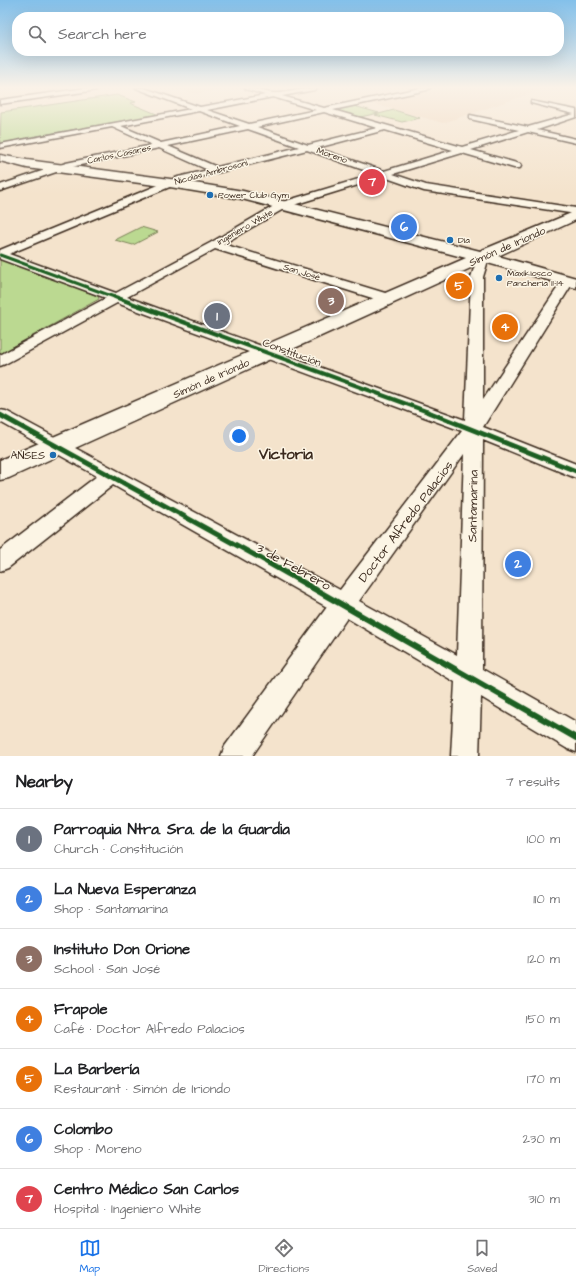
<!DOCTYPE html>
<meta charset="utf-8">
<style>
body{margin:0;font-family:"Architects Daughter",sans-serif;background:#f2f2f2;color:#202124}
.you{position:absolute;left:239px;top:436px;width:14px;height:14px;margin:-10px;border:3px solid #fff;border-radius:50%;background:#1a73e8;box-shadow:0 0 0 6px #1a73e833}
.badge{display:grid;place-items:center;width:26px;height:26px;border-radius:50%;background:#1a73e8;color:#fff;font-size:13px;font-weight:700}
.pin{position:absolute;translate:-50% -50%;border:2px solid #fff;box-shadow:0 1px 4px #0006}
.list{margin:0;padding:0;list-style:none}
h2{display:flex;justify-content:space-between;align-items:center;height:52px;margin:0;padding:0 16px;font-size:17px}
h2 small{font-size:13px;font-weight:400;color:#757577}
.list li{display:grid;grid-template-columns:26px 1fr auto;gap:12px;align-items:center;box-sizing:border-box;height:60px;padding:0 16px;border-top:1px solid #e0e0e0}
.list b{display:block;font-size:15px;white-space:nowrap}
.list p{margin:0;font-size:13px;white-space:nowrap;color:#757577}
.list em{font-size:13px;font-style:normal;color:#757577}
.icon{flex:none;width:22px;height:22px;fill:none;stroke:currentColor;stroke-width:2;stroke-linecap:round;stroke-linejoin:round}
.map{position:relative;flex:none;width:576px;height:756px;overflow:hidden}
.search{position:absolute;background:#fff;box-shadow:0 4px 16px #0002;left:12px;right:12px;top:12px;height:44px;display:flex;align-items:center;gap:10px;box-sizing:border-box;padding:0 14px;border-radius:16px;color:#757577;font-size:15px}
.sheet{height:472px;background:#fff}
nav{display:flex;justify-content:space-around;align-items:center;box-sizing:border-box;height:56px;border-top:1px solid #e0e0e0;background:#fff;font-size:11px;color:#757577}
nav a{display:grid;justify-items:center;gap:2px}
nav .on{color:#1a73e8}
.map>svg:first-child{display:block}
</style>
<div class="map">
<svg width="576" height="756" viewBox="0 0 576 756">
<rect width="100%" height="100%" fill="#f4e3cc"/>
<filter id="ink" filterUnits="userSpaceOnUse"><feTurbulence type="fractalNoise" baseFrequency=".025" numOctaves="2"/><feDisplacementMap in="SourceGraphic" scale="8" xChannelSelector="R" yChannelSelector="G"/><feConvolveMatrix kernelMatrix="1 2 1 2 8 2 1 2 1" color-interpolation-filters="sRGB"/></filter>
<g filter="url(#ink)">
<!-- built -->
<g fill="#efd6bb">
<path d="M176,88H233L195,94Z"/>
<path d="M444,88H547L443,123L370,103Z"/>
</g>
<!-- green -->
<g fill="#bbd991" stroke="#7b8258">
<path d="M117,95L136,102L130,103L159,115L30,137L0,144L1,112Z"/>
<path d="M354,106L379,113L360,117L336,110Z"/>
<path d="M394,110L420,118L402,122L375,115Z"/>
<path d="M141,227L158,232L133,245L115,240Z"/>
<path d="M0,259L98,296L99,299L0,354Z"/>
</g>
<g fill="none" stroke-linecap="round" stroke-linejoin="round">
<defs>
<g id="street">
<path d="M86,88H100L97,90L0,104V100Z"/>
<path d="M136,88H144L200,107L265,95L246,89L245,88C255,88 263,92 273,93C283,94 304,88 317,88L314,90L282,96L324,108L420,88H430L427,90L333,110L462,147L519,130L470,119V115L528,127L574,114L531,103V101L576,110V117L537,130L576,139V143L528,132L471,150L520,164L521,166L520,168H514L462,153L393,174L426,185L576,208V214L424,191L384,177L287,207L223,244L395,296L397,299L395,302H385L215,249L127,297L465,420L471,277L479,254H487L489,257L483,277V400L564,278H572L574,281L483,427L576,464V478L483,440L482,669L576,722V752L566,748L481,697L479,756H451L455,682L347,618L252,756H221L225,746L327,607L113,485L8,568L0,571V550L97,476L0,422V410L6,411L340,590L462,431L117,303L5,364L0,366V355L106,298L0,259V250L178,177L208,170L159,148L71,167L0,191V185L66,163L152,145L112,127L0,148V144L191,109ZM273,97L316,110L249,124L207,110ZM199,111L240,126L161,143L121,126ZM324,112L377,128L308,145L257,127ZM248,129L299,147L217,167L168,146ZM385,130L453,150L384,171L317,148ZM307,150L375,174L279,203L210,243L116,293L9,254L184,181ZM464,454L457,655L359,601Z"/>
</g>
<path id="secondary" d="M0,155L27,160L170,179L243,191L480,251L576,211V220L498,256L576,278V288L484,262L9,478L0,480V460L466,258L242,199L170,187L27,168L0,161Z"/>
</defs>
<!-- street casing -->
<use href="#street" stroke="#3b2a1e" stroke-width="3"/>
<!-- secondary casing -->
<use href="#secondary" stroke="#3b2a1e" stroke-width="3"/>
<!-- street -->
<use href="#street" fill="#fcf5e5" fill-rule="evenodd"/>
<!-- secondary -->
<use href="#secondary" fill="#fcf5e5" fill-rule="evenodd"/>
<defs>
<path id="cycleway-far3" d="M0,255L117,298"/>
<path id="cycleway-far2" d="M115,297L431,413"/>
<g id="cycleway-far1">
<path d="M428,412L576,471"/>
<path d="M0,415L269,563"/>
</g>
<path id="cycleway" d="M267,562L576,738"/>
</defs>
<!-- cycleway-far3 casing -->
<use href="#cycleway-far3" stroke="#fcf5e5" stroke-width="5"/>
<!-- cycleway-far2 casing -->
<use href="#cycleway-far2" stroke="#fcf5e5" stroke-width="6"/>
<!-- cycleway-far1 casing -->
<use href="#cycleway-far1" stroke="#fcf5e5" stroke-width="8"/>
<!-- cycleway casing -->
<use href="#cycleway" stroke="#fcf5e5" stroke-width="9"/>
<!-- cycleway-far3 -->
<use href="#cycleway-far3" stroke="#1b5e20" stroke-width="3"/>
<!-- cycleway-far2 -->
<use href="#cycleway-far2" stroke="#1b5e20" stroke-width="4"/>
<!-- cycleway-far1 -->
<use href="#cycleway-far1" stroke="#1b5e20" stroke-width="5"/>
<!-- cycleway -->
<use href="#cycleway" stroke="#1b5e20" stroke-width="6"/>
</g>
</g>
<!-- sky -->
<linearGradient id="sky" x2="0" y2="1"><stop stop-color="#83c0ea"/><stop offset="0.45" stop-color="#faf2e8"/><stop offset="1" stop-color="#faf2e8" stop-opacity="0"/></linearGradient>
<rect width="576" height="194" fill="url(#sky)"/>
<!-- markers -->
<g fill="#1f6fb2" stroke="#fcf5e5" stroke-width="1.5">
<circle cx="210" cy="195" r="4"/>
<circle cx="450" cy="240" r="4"/>
<circle cx="499" cy="278" r="4"/>
<circle cx="53" cy="455" r="4"/>
</g>
<g text-anchor="middle" stroke-width="3" stroke-linejoin="round" paint-order="stroke">
<!-- far-street labels -->
<g font-size="9" fill="#3b2a1e" stroke="#fcf5e5">
<text transform="translate(119 154) rotate(-12)" y="3">Carlos Casares</text>
<text transform="translate(332 155) rotate(19)" y="3">Moreno</text>
<text transform="translate(211 172) rotate(-15)" y="3">Nicolás Ambrosoni</text>
<text transform="translate(245 227) rotate(-30)" y="3">Ingeniero White</text>
<text transform="translate(302 272) rotate(17)" y="3">San José</text>
</g>
<!-- far-poi labels -->
<g font-size="9" fill="#3b2a1e" stroke="#fcf5e5" text-anchor="start">
<text x="218" y="198">Power Club Gym</text>
<text x="458" y="243">Dia</text>
<text x="507" y="276">Maxikiosco<tspan x="507" dy="10">Pancheria 11-14</tspan></text>
</g>
<!-- street labels -->
<g font-size="11" fill="#3b2a1e" stroke="#fcf5e5">
<text transform="translate(507 246) rotate(-24)" y="4">Simón de Iriondo</text>
<text transform="translate(292 352) rotate(20)" y="4">Constitución</text>
<text transform="translate(211 378) rotate(-24)" y="4">Simón de Iriondo</text>
</g>
<!-- poi labels -->
<g font-size="11" fill="#3b2a1e" stroke="#fcf5e5" text-anchor="end">
<text x="45" y="459">ANSES</text>
</g>
<!-- near-street labels -->
<g font-size="13" fill="#3b2a1e" stroke="#fcf5e5">
<text transform="translate(472 506) rotate(-89)" y="5">Santamarina</text>
<text transform="translate(405 521) rotate(-53)" y="5">Doctor Alfredo Palacios</text>
<text transform="translate(294 566) rotate(29)" y="5">3 de Febrero</text>
</g>
<!-- district labels -->
<g font-size="15" font-weight="bold" fill="#3b2a1e" stroke="#fcf5e5">
<text x="286" y="459">Victoria</text>
</g>
</g>
</svg>
<div class="you"></div>
<div class="pin badge" style="left:217px;top:316px;background:#6b7280">1</div>
<div class="pin badge" style="left:518px;top:564px;background:#3f7fe0">2</div>
<div class="pin badge" style="left:331px;top:301px;background:#8d6e63">3</div>
<div class="pin badge" style="left:505px;top:327px;background:#e8710a">4</div>
<div class="pin badge" style="left:459px;top:286px;background:#e8710a">5</div>
<div class="pin badge" style="left:404px;top:227px;background:#3f7fe0">6</div>
<div class="pin badge" style="left:372px;top:182px;background:#e0444e">7</div>
<div class="search"><svg class="icon" aria-label="search" viewBox="0 0 24 24"><circle cx="10" cy="10" r="6"/><path d="M15 15l6 6"/></svg>Search here</div>
</div>
<section class="sheet">
<h2>Nearby<small>7 results</small></h2>
<ul class="list">
<li><span class="badge" style="background:#6b7280">1</span><div><b>Parroquia Ntra. Sra. de la Guardia</b><p>Church · Constitución</p></div><em>100 m</em></li>
<li><span class="badge" style="background:#3f7fe0">2</span><div><b>La Nueva Esperanza</b><p>Shop · Santamarina</p></div><em>110 m</em></li>
<li><span class="badge" style="background:#8d6e63">3</span><div><b>Instituto Don Orione</b><p>School · San José</p></div><em>120 m</em></li>
<li><span class="badge" style="background:#e8710a">4</span><div><b>Frapole</b><p>Café · Doctor Alfredo Palacios</p></div><em>150 m</em></li>
<li><span class="badge" style="background:#e8710a">5</span><div><b>La Barbería</b><p>Restaurant · Simón de Iriondo</p></div><em>170 m</em></li>
<li><span class="badge" style="background:#3f7fe0">6</span><div><b>Colombo</b><p>Shop · Moreno</p></div><em>230 m</em></li>
<li><span class="badge" style="background:#e0444e">7</span><div><b>Centro Médico San Carlos</b><p>Hospital · Ingeniero White</p></div><em>310 m</em></li>
</ul>
</section>
<nav>
<a class="on"><svg class="icon" aria-label="map" viewBox="0 0 24 24"><path d="M3 6l6-2 6 2 6-2v14l-6 2-6-2-6 2zM9 4v14M15 6v14"/></svg>Map</a>
<a><svg class="icon" aria-label="directions" viewBox="0 0 24 24"><path d="M12 3l9 9-9 9-9-9zM9 14v-3h6M13 9l2 2-2 2"/></svg>Directions</a>
<a><svg class="icon" aria-label="saved" viewBox="0 0 24 24"><path d="M7 4h10v16l-5-4-5 4z"/></svg>Saved</a>
</nav>
